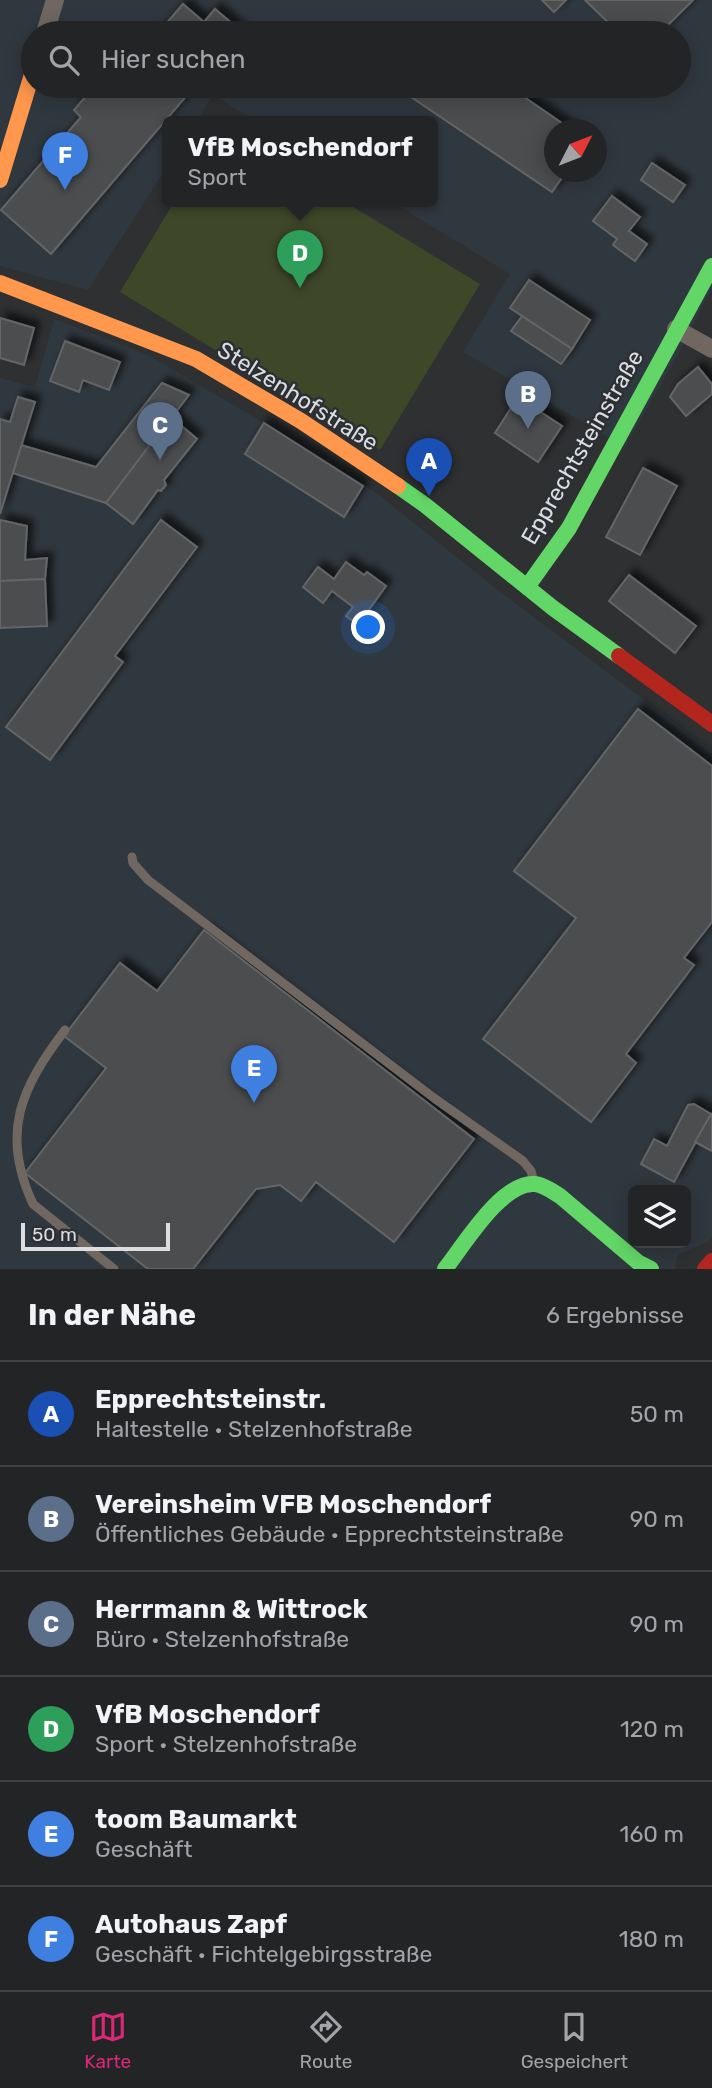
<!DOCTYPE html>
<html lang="de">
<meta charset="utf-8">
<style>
body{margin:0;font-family:Rubik,sans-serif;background:#2a2c2e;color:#f1f3f6}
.controls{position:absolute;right:21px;bottom:21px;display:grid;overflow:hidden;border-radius:10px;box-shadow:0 4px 18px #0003}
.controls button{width:63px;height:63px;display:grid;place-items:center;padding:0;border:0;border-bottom:2px solid #3f4143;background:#222426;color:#f1f3f6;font:35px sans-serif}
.compass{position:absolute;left:544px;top:119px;width:63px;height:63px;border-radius:50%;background:#222426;box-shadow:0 4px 18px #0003;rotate:48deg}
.scale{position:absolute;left:21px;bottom:18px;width:149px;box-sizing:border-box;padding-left:7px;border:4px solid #dbdde0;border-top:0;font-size:19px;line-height:24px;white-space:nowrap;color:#dbdde0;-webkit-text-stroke:5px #2c3034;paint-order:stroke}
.you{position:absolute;left:369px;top:628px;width:24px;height:24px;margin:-18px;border:5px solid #fff;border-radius:50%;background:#1a73e8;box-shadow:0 0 0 10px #1a73e833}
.badge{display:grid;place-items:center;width:46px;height:46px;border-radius:50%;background:#db2777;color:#fff;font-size:23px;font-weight:700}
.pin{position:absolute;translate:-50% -58px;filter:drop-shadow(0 2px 4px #0008)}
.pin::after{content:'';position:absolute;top:37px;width:24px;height:21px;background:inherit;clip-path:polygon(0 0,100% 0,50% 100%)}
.popup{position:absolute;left:162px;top:116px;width:276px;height:91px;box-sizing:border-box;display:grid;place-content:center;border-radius:10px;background:#222426;filter:drop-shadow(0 2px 5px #0005);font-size:23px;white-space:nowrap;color:#a2a4a7}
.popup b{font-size:26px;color:#f1f3f6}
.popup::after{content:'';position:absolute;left:50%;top:100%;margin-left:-14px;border:14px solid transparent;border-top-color:#222426}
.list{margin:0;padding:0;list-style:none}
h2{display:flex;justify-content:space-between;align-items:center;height:91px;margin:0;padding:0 28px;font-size:30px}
h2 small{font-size:23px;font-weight:400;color:#a2a4a7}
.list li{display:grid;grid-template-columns:46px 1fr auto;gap:21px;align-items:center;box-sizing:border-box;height:105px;padding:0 28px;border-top:2px solid #3f4143}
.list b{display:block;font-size:26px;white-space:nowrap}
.list p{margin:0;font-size:23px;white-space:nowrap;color:#a2a4a7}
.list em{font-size:23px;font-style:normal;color:#a2a4a7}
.icon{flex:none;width:38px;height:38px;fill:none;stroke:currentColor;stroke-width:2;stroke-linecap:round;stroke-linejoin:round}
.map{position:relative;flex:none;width:712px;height:1269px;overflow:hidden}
.search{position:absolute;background:#222426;box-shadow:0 4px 18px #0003;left:21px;right:21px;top:21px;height:77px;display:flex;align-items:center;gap:18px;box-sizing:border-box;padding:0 24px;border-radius:38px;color:#a2a4a7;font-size:26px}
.sheet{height:721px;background:#222426}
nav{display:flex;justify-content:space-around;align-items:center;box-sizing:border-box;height:98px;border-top:2px solid #3f4143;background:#222426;font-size:19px;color:#a2a4a7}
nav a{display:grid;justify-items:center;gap:4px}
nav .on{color:#db2777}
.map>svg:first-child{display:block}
</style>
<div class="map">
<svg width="712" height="1269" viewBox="0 0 712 1269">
<defs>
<filter id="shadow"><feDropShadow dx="6" dy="-6" stdDeviation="3.5" flood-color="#0009"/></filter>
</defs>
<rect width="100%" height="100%" fill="#2e3032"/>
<!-- built -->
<g fill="#30383f" fill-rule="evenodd">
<path d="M0,0H712V288L680,351L625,447L463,352L510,274L392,202H433V122H258L213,95L196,122H167V167L88,290L0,266ZM33,33H679V86H33ZM554,130H596V172H554Z"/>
<path d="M54,319L148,355L264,423L375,492L498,590L712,751V1237L709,1241L678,1255L675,1269H0V378L35,387ZM633,1190H686V1243H633Z"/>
</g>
<!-- green -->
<path fill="#3f4729" d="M174,202H345L480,284L380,450L120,292Z"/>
<!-- building -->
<g fill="#4b4d4f" stroke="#636566" stroke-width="2" filter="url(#shadow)">
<path d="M542,0H566L554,12Z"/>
<path d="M585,0H693L660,33H619Z"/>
<path d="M183,4L204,22L215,9L241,31L240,33H158Z"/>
<path d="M113,86H195L51,254L1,210L81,117L74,110L94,87L105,96Z"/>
<path d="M415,86H508L572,130H554V172H566L552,192L408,95Z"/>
<path d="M652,163L685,185L673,202L641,180Z"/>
<path d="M612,196L640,217L629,231L647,244L635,261L613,245L617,239L593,221Z"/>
<path d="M529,280L590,320L572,349L510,308Z"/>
<path d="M522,316L572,349L561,364L511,331Z"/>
<path d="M0,318L34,328L24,365L0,358Z"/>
<path d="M65,341L120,362L109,390L83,380L79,392L50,381Z"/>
<path d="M698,367L712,384V394L686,416L670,397L678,384Z"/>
<path d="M162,383L189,395L106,503L13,473L21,445L96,467Z"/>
<path d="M18,397L35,402L0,514V419L10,422Z"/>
<path d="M518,397L562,426L538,462L495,433Z"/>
<path d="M171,417L197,439L164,480L166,485L161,491L158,490L133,524L106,503Z"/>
<path d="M264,423L363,486L344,517L245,454Z"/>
<path d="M643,468L677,486L640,555L606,537Z"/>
<path d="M0,520L27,526L25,560L47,558L45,579L0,581Z"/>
<path d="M161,520L197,547L115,656L123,662L50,760L6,727Z"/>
<path d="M346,562L364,575L367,572L386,586L358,625L346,616L353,607L332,591L323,603L303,587L318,567L334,579Z"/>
<path d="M629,575L696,626L675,653L609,601Z"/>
<path d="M45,579L47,626L0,628V581Z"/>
<path d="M638,709L712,766V922L684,958L694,965L626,1054L636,1063L591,1122L483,1039L576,918L514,871Z"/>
<path d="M204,930L474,1139L394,1242L316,1182L301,1201L280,1185L256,1189L193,1269H148L25,1173L106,1068L64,1036L120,963L157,991Z"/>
<path d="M694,1104L711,1114L674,1182L641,1164L654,1139L667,1146L688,1105Z"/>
<path d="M711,1114L712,1115V1151L695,1142Z"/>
</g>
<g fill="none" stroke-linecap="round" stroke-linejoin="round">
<!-- lane -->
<g stroke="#6f6760" stroke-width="9">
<path d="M132,857L133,863L148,880L434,1098L523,1161L531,1171L534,1182"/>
<path d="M65,1030C21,1088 0,1133 33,1204L114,1269"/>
</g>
<!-- street -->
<g stroke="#6f6760" stroke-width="18">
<path d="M45,33L55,0"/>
<path d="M676,329L712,349"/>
</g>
<!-- fast -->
<g stroke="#63d668" stroke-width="16">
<path d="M398,486L425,505L553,608L619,656"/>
<path d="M527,587L569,528L712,266"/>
<path d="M445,1269C464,1245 502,1181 535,1184C544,1185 552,1191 560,1196L639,1263L651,1269"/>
</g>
<!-- slow -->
<g stroke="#ff974d" stroke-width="16">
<path d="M0,180L33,71"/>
<path d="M0,283L196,359L301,421L398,486"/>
</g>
<!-- jam -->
<g stroke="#b3261e" stroke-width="16">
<path d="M619,656L712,724"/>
<path d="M705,1269L712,1261"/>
</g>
</g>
<g text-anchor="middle" stroke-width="5" stroke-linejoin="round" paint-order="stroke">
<!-- street labels -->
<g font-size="23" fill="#dbdde0" stroke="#2c3034">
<text transform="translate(298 396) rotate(32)" y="8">Stelzenhofstraße</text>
<text transform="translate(582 447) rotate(-60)" y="8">Epprechtsteinstraße</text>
</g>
</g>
</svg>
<div class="controls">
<button><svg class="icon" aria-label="layers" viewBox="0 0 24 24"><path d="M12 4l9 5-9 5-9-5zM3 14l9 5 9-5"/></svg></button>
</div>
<svg class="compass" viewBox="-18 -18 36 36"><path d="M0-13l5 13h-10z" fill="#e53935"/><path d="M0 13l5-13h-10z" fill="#a2a4a7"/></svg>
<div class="scale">50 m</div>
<div class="you"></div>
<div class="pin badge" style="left:429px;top:496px;background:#1a4fb4">A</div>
<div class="pin badge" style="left:528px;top:429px;background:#5c6f8a">B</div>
<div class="pin badge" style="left:160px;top:460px;background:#5c6f8a">C</div>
<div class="pin badge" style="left:300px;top:288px;background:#2e9e5b">D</div>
<div class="popup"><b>VfB Moschendorf</b>Sport</div>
<div class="pin badge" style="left:254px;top:1103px;background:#3f7fe0">E</div>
<div class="pin badge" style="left:65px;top:190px;background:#3f7fe0">F</div>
<div class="search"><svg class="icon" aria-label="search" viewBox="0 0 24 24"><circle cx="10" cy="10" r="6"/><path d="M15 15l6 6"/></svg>Hier suchen</div>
</div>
<section class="sheet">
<h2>In der Nähe<small>6 Ergebnisse</small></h2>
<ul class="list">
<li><span class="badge" style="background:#1a4fb4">A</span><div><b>Epprechtsteinstr.</b><p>Haltestelle · Stelzenhofstraße</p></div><em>50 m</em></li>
<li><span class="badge" style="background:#5c6f8a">B</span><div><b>Vereinsheim VFB Moschendorf</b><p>Öffentliches Gebäude · Epprechtsteinstraße</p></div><em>90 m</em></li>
<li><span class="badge" style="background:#5c6f8a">C</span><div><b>Herrmann &amp; Wittrock</b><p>Büro · Stelzenhofstraße</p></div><em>90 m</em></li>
<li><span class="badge" style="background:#2e9e5b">D</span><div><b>VfB Moschendorf</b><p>Sport · Stelzenhofstraße</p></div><em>120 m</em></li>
<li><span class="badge" style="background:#3f7fe0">E</span><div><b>toom Baumarkt</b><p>Geschäft</p></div><em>160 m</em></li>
<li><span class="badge" style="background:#3f7fe0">F</span><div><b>Autohaus Zapf</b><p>Geschäft · Fichtelgebirgsstraße</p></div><em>180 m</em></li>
</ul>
</section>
<nav>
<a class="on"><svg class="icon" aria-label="map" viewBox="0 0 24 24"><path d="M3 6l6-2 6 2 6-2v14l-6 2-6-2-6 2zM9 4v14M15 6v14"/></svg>Karte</a>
<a><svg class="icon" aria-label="directions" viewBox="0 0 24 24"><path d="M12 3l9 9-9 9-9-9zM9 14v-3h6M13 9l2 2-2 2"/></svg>Route</a>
<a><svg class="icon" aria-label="saved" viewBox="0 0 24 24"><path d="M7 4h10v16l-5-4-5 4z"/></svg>Gespeichert</a>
</nav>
